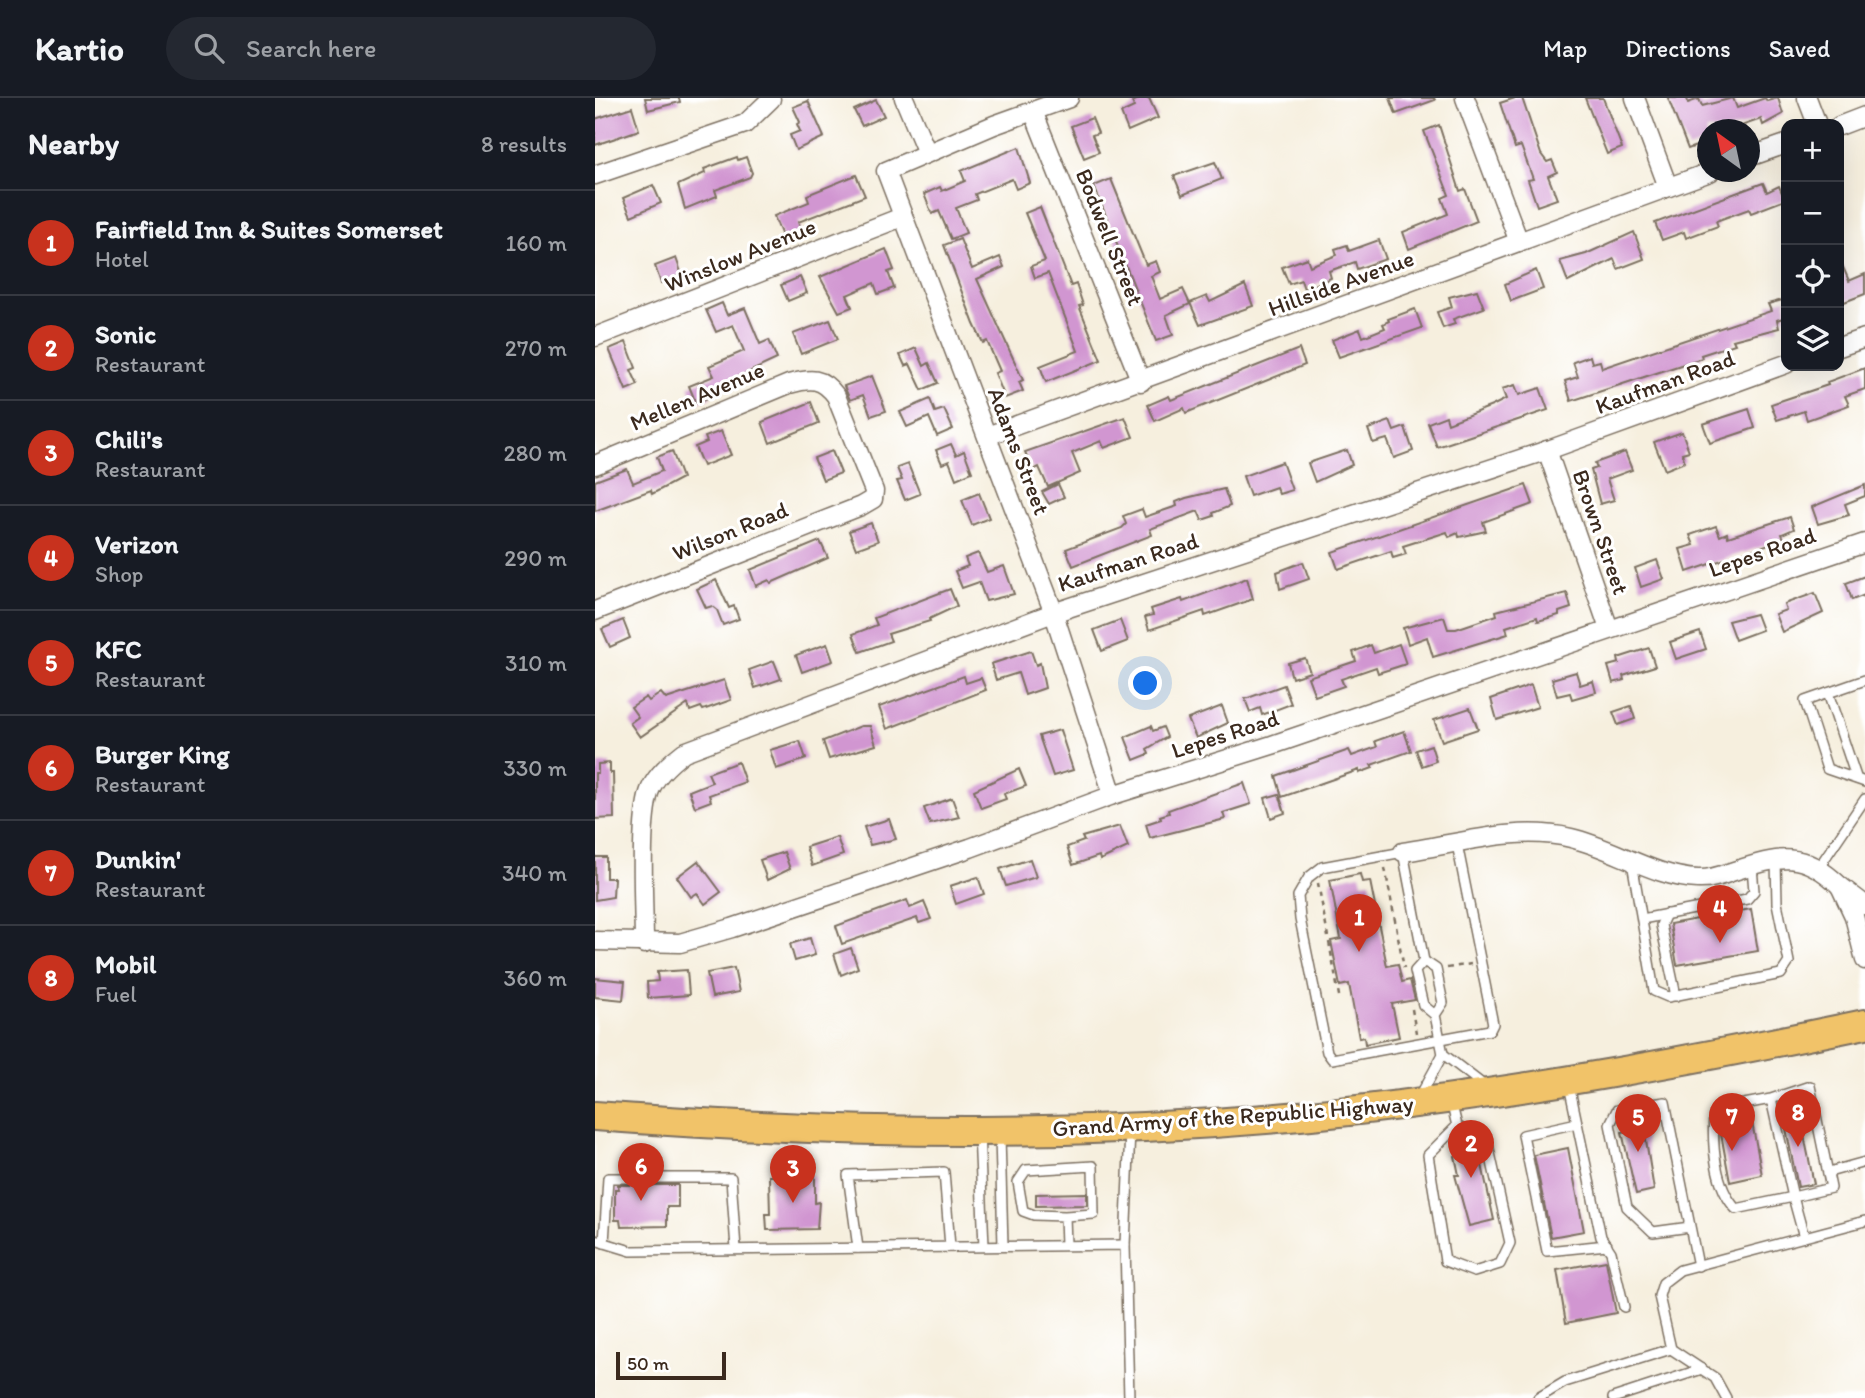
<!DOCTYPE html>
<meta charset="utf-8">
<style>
body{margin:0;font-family:Itim,sans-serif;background:#242831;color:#f1f3f6}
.controls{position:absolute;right:21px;top:21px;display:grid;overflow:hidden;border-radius:14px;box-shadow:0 7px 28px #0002}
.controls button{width:63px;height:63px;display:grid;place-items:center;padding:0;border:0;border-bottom:2px solid #363941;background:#171b24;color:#f1f3f6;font:35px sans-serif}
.compass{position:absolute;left:1102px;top:21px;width:63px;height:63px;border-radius:50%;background:#171b24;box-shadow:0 7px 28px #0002;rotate:327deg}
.scale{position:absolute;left:21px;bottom:18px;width:110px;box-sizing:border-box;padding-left:7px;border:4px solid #3b2a1e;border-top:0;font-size:19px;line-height:24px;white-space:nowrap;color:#3b2a1e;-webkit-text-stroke:5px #fff;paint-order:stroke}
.you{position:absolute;left:551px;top:586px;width:24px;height:24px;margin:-18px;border:5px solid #fff;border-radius:50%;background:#1a73e8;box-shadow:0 0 0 10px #1a73e833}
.badge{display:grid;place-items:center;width:46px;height:46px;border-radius:50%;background:#c8321e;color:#fff;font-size:23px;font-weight:700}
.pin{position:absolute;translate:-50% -58px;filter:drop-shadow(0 2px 4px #0008)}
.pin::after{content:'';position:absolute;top:37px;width:24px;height:21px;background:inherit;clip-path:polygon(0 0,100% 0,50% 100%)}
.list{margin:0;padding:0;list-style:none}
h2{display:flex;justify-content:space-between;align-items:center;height:91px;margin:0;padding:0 28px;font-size:30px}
h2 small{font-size:23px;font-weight:400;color:#9ea1a6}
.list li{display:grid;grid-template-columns:46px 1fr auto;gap:21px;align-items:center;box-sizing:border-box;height:105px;padding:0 28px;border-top:2px solid #363941}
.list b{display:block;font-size:26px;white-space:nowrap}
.list p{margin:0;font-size:23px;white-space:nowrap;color:#9ea1a6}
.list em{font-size:23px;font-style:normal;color:#9ea1a6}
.icon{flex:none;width:38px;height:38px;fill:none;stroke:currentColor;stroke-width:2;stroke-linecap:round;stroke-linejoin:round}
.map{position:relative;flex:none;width:1270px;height:1300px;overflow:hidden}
header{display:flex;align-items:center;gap:42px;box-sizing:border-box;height:98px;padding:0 35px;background:#171b24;border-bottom:2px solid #363941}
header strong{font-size:33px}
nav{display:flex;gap:38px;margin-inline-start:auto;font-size:24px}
.search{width:490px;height:63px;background:#242831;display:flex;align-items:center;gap:18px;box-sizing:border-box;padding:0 24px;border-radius:38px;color:#9ea1a6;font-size:26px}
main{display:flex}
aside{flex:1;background:#171b24}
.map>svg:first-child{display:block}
</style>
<header>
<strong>Kartio</strong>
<div class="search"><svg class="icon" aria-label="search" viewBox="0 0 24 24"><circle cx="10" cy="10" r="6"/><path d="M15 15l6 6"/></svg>Search here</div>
<nav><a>Map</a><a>Directions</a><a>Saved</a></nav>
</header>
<main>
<aside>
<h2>Nearby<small>8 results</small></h2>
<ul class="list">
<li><span class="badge">1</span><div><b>Fairfield Inn &amp; Suites Somerset</b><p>Hotel</p></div><em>160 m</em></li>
<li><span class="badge">2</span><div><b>Sonic</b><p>Restaurant</p></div><em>270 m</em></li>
<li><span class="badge">3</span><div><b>Chili's</b><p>Restaurant</p></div><em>280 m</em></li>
<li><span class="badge">4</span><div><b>Verizon</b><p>Shop</p></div><em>290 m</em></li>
<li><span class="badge">5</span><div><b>KFC</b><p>Restaurant</p></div><em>310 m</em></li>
<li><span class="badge">6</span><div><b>Burger King</b><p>Restaurant</p></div><em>330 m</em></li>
<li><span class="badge">7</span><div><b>Dunkin'</b><p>Restaurant</p></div><em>340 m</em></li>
<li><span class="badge">8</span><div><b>Mobil</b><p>Fuel</p></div><em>360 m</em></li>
</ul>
</aside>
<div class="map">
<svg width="1270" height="1300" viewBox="0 0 1270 1300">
<rect width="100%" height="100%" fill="#fff"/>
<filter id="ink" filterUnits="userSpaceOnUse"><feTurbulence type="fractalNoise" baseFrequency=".0143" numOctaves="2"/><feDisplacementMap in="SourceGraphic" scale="14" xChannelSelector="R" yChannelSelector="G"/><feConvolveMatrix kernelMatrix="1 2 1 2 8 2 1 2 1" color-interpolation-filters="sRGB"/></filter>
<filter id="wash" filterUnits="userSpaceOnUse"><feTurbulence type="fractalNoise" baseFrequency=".00686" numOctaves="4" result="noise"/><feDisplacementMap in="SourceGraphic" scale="28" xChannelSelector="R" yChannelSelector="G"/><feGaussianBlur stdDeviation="1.57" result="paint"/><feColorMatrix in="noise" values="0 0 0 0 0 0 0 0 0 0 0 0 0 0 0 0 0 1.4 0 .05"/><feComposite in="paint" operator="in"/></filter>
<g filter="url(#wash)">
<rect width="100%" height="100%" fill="#f6efde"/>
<g id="blocks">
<!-- building -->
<g fill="#d196d1">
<path d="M50,0H84L85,4L53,12Z"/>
<path d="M546,0H554L563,20L533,33L526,15L539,9L537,4Z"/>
<path d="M795,0H839L840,2L801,16Z"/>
<path d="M920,0H927L946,56L952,64L957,62L962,74L953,78L962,101L942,108L933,82L938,81L926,48L920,50L905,5Z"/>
<path d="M990,0H1008L1027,50L1012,56Z"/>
<path d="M1073,0H1092L1093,5L1104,1L1107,8L1138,0L1142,10L1170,0L1172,3L1183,0L1188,16L1168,27L1166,21L1135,32H1112V44L1093,51Z"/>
<path d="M281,2L289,18L267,28L259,12Z"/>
<path d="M213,3L229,39L201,52L195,37L205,33L202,26L205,24L198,9Z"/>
<path d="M37,9L44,32L0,47V21Z"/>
<path d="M497,20L503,35L497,37L504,54L489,60L476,28Z"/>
<path d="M844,27L865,93L870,91L882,123L814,151L808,134L853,116L847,100L854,97L829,33Z"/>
<path d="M424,49L435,85L421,91L417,81L380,96L382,102L361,110L371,135L356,141L344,113L337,116L329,96L345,89L347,93L370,83L366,73Z"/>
<path d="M142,59L143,62L151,59L157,75L155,79L120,92L122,98L90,111L83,87L110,75L109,71Z"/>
<path d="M620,64L627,81L587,97L579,78Z"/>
<path d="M261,77L270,98L203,124L206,133L189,143L179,118L214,104L212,97Z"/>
<path d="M516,81L551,167L561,163L565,174L556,178L565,201L588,191L595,206L571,217L578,237L561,243L499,88Z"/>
<path d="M1168,85L1172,94L1184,88L1190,102L1156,115L1154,111L1121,123L1123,128L1091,140L1089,134L1067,142L1060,125Z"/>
<path d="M58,87L66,105L36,118L28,100Z"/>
<path d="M445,109L476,188L481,186L488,207L484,208L506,262L451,284L445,268L483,253L453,175L440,180L436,168L450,163L430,115Z"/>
<path d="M1039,134L1049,161L1023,171L1019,161L973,184L965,163L991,156Z"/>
<path d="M365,141L377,171L405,159L409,169L382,181L428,282L424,284L428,293L410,300L400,275L405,273L392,243L388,245L379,226L349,147Z"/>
<path d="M784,142L791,161L762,171L760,164L734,173L736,180L709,191L706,182L694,186L687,169L712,160L715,168L742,157L740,151L752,147L754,153Z"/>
<path d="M291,151L299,172L293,174L299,190L283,196L279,185L252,197L257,209L244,214L225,179Z"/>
<path d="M81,160L87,177L66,185L60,168Z"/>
<path d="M1244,160L1254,183L1270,176V196L1244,206Z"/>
<path d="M941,172L948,191L916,203L910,186Z"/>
<path d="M205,179L212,195L193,203L186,187Z"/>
<path d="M650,187L658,208L605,227L595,205L612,198L615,204Z"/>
<path d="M882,192L889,210L858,221L860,226L848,230L842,214L857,209L854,199Z"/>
<path d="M1191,201V219L1182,222L1184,230L1138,242L1140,246L1106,257L1107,260L976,303L970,283L983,279L978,264L995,258L997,265L1005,263L1007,270L1176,213L1173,206Z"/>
<path d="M127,205L132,217L150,210L165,246L174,242L182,261L113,293L116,300L101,305L94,288L119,278L114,268L149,253L138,227L121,234L111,212Z"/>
<path d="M820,211L827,230L744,259L737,242L765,231L768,239L790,230L788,226L794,223L793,221Z"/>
<path d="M235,222L243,241L206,256L198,236Z"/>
<path d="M31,244L41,270L36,272L43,287L31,292L14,251Z"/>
<path d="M321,250L329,268L334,265L343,285L327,292L315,266L310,268L305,257Z"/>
<path d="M704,251L710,267L591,315L589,310L560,323L553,307L574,298L576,302Z"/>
<path d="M1270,270V291L1250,298L1254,307L1212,322L1209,313L1182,322L1176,306L1233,287L1232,284Z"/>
<path d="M277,278L291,313L276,318L268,297L255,302L249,288Z"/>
<path d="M920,287L924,297L945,290L953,312L842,349L833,325L851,318L853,325L897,308L911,301L907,291Z"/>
<path d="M335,301L340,314L349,311L358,331L342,338L334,319L312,329L305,314Z"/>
<path d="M216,304L224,325L175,345L167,324Z"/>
<path d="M1154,311L1160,330L1115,345L1108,326Z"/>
<path d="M530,319L538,339L509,350L506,343L477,355L485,375L453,389L444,369L438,372L430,354Z"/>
<path d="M795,323L799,333L810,329L818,353L799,360L792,341L778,345L773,331Z"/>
<path d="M126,333L136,357L108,368L100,349L112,344L110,339Z"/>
<path d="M1087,334L1094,353L1087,355L1090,364L1070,372L1059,344Z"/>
<path d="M356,346L361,357L369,353L377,374L361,381L354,363L347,366L341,352Z"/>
<path d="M752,352L757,367L720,384L713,365Z"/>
<path d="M77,353L87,380L57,396L56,392L0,413V383L32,371L38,385L67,373L62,359Z"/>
<path d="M237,353L246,375L228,382L219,360Z"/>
<path d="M1030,354L1037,372L1012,381L1019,402L1005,406L996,372L1002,370L1000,365Z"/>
<path d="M687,364L697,392L684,396L681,389L655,398L648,378Z"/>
<path d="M313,366L325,396L310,402L302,383L307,382L302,370Z"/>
<path d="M463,386L469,399L454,406L447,394Z"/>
<path d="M931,387L938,406L888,424L891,433L864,439L863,435L854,439L852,434L808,448L811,456L798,460L796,453L743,471L737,454Z"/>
<path d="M1270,387V398L1250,406L1254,417L1223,426L1217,409Z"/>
<path d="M629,391L635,408L618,415L619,418L607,422L603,413L555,431L557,437L478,468L471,451L527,430L531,426L528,418L547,411L550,419L582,408L581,404L591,400Z"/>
<path d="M384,395L394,420L377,427L367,402Z"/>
<path d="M1195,419L1199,431L1187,436L1189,441L1092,474L1085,451L1099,447L1095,437L1121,428L1125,438L1132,435L1133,439Z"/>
<path d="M276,425L283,443L261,451L254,433Z"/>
<path d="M225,443L233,460L176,485L174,482L161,488L155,472Z"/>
<path d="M383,455L392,474L409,468L419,496L391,503L384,484L367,490L360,473L373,468L370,460Z"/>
<path d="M1062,462L1069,481L1046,489L1040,470Z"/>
<path d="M708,464L714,481L685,491L682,474Z"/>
<path d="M1270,478V497L1257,502L1251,485Z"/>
<path d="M652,480L658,501L610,518L609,513L554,532L550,519L558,517L556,511L587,501L588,504Z"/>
<path d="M121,482L134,510L139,508L144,521L128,527L122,512L117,508L111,510L102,491Z"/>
<path d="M355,491L362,508L334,521L335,523L293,536L296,543L265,554L258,536L282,527L279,520Z"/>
<path d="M972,495L976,510L964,514V517L943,523L942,519L911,529L913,536L838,559L832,539L813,546L808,530L849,519L853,531H861L902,517L901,513Z"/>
<path d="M1220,495L1228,515L1187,534L1180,516L1191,512L1189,506Z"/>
<path d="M1161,516L1167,532L1140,542L1133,523Z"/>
<path d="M28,522L35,540L15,549L7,531Z"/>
<path d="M525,522L533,543L507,553L499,532Z"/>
<path d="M1105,534L1111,551L1081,561L1075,544Z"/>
<path d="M232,546L238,563L207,574L201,557Z"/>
<path d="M804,546L811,566L783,575L781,569L746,581L749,588L720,598L713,579L761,563L758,554L776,547L779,555Z"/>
<path d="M1054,550L1060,568L1028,578L1029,582L1018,585L1013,568L1024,565L1023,560Z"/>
<path d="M436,553L441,567L445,565L450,590L430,597L423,575L401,582L396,566Z"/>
<path d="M710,560L715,574L697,580L693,565Z"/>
<path d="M179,563L186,581L160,590L154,572Z"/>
<path d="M981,574L985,587L998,583L1001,594L977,601L975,595L962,598L957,581Z"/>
<path d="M369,578L371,585L386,580L391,592L292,631L284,609Z"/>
<path d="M129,582L136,602L108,612L106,609L95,613L93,606L45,639L35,625L43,619L36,609L51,599L54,603L66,595L71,601Z"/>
<path d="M689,587L696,606L667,617L665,610L655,614L650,601Z"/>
<path d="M936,587L943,609L902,622L896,601Z"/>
<path d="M627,608L633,625L601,640L593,621Z"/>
<path d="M1036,608L1040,621L1023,627L1018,614Z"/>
<path d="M875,610L883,631L847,643L839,622Z"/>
<path d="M266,628H275L281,647L234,661L228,643Z"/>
<path d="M556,628L558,633L568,629L572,639L552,651L554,656L539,662L530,639Z"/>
<path d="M465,632L478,672L458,678L444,638Z"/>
<path d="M809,633L816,653L776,667L778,670L764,675V672L687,699L681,678L754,652L757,658L782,649L780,643Z"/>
<path d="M205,643L211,661L181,671L175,652Z"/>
<path d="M836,647L841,663L827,668L821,652Z"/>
<path d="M143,664L150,684L114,697L116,703L100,709L94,693L117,684L113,675Z"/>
<path d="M15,665V675H18L19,720L0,721V675H3V666Z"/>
<path d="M424,671L431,688L409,696L411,701L386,710L379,692Z"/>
<path d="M649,685L656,706L628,715L630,721L555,740L551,726L566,721L565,718L574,715L573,712Z"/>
<path d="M684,696L690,715L676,720L670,700Z"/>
<path d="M357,700L364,719L335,726L329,710Z"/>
<path d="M294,721L301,741L275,747L269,729Z"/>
<path d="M525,728L533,749L505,762L504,758L478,767L472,749L489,743L487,739Z"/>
<path d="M242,739L248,757L217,768L211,749Z"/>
<path d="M189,754L195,771L172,782L165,762Z"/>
<path d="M0,759H11V780H19L18,799L0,802Z"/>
<path d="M435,761L441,779L411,788L405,771Z"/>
<path d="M103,763L126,794L110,806L102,795L96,799L82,779Z"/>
<path d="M765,776L767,784L775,783L792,868L803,866L807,884L815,882L820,902L797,906L804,939L770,946L769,939L764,940L754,886L745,888L736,843L746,841L735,782Z"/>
<path d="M383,779L389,796L361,806L355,788Z"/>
<path d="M312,802L315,810L329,804L336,821L324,825L322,820L247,846L241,828Z"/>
<path d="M1156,811L1163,853L1082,867L1075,826Z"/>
<path d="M215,840L220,857L200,863L195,846Z"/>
<path d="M256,850L263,870L246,877L239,856Z"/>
<path d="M139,870L144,894L117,899L112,875Z"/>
<path d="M92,872L94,897L53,900L52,884L63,883L62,874Z"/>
<path d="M0,880L30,883L28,902L0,899Z"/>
<path d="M1203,1008L1219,1086L1203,1089L1187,1011Z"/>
<path d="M1156,1019L1167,1077L1135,1084L1126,1036L1132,1035L1130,1024Z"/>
<path d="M1049,1030L1059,1092L1041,1096L1027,1034Z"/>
<path d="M973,1050L989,1133L956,1139L939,1057Z"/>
<path d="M884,1053L899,1122L874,1128L860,1077H864L860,1058Z"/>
<path d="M220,1077V1105L224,1104L222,1131L172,1132L171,1116H175L174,1078Z"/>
<path d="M23,1087H83V1109H72V1128L26,1129L25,1122H20V1091H24Z"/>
<path d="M492,1095V1107L441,1108V1096Z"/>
<path d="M1011,1163L1021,1215L971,1225L962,1172Z"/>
</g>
</g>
</g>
<g filter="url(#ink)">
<use href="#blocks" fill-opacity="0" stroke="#7c6f61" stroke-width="2"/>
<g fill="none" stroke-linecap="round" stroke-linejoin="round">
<defs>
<g id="service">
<path d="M1270,582L1210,603L1232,671L1270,684"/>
<path d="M1233,595L1261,679"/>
<path d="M1037,764L1059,893L1073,899L1186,876L1194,864L1182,805L1181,762"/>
<path d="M1224,769L1270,701"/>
<path d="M1071,816L1066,827L1081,898"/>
<path d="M1047,821L1152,801L1159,793L1157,769"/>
<path d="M829,863L808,754L727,769L714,779L703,798L705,821L732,954L737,961L895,932L898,926L862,746"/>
<path d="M848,956L891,989"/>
<path d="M974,987L1006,1139L1016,1154L1029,1209"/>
<path d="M824,1000L848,956L840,917L828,907L820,873L829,863L841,871L848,905L840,917"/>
<path d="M1176,1001L1198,1099L1236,1090L1215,988L1176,1001L1133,1009L1119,1018C1117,1047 1120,1089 1141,1111L1198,1099L1209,1139"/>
<path d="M856,1003L862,1028L893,1046L915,1145L905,1166L879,1174L850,1163L833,1057L862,1028"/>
<path d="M982,1025L928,1037L952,1153L1012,1147"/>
<path d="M384,1035L389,1148"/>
<path d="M405,1038L408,1148"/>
<path d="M1234,1074L1270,1064"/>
<path d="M470,1118L439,1117L428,1113L423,1084L431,1072L498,1068L499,1116L470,1118L471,1147"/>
<path d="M1095,1129L1058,1134L1032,1109L1015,1026L1022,1012L1070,1004L1103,1168"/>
<path d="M0,1142L36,1153L530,1147L534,1300"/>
<path d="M9,1145L13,1080H136L141,1151"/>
<path d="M530,1147L535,1033"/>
<path d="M263,1150L253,1077L349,1074L355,1149"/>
<path d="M1076,1251L1120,1280L1131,1300"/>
<path d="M943,1300L970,1284L1076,1251L1064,1198L1068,1185L1085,1172L1270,1123"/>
<path d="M1018,1300L1107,1271"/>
</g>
<g id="minor">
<path d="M309,0L332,55"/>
<path d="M474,0L399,27L291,73L457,510L518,697"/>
<path d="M870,0L924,144"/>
<path d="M1040,0L1073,89"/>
<path d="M1212,0L1222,26"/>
<path d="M438,13L546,284"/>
<path d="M1244,28L1270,18"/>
<path d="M1154,59L1191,46"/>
<path d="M0,77L150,26L176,1"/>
<path d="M0,239L307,119"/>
<path d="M1244,249L1270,240"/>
<path d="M392,338L1115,74"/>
<path d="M952,352L1014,531"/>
<path d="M0,367L194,286C216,280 227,279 241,298L279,393L278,401L266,408L0,513"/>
<path d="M808,754C863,746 921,727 976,740C1019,750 1059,779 1103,781C1115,782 1127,777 1139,773C1185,758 1208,752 1245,788"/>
<path d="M1270,807L1245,788L1259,818L1270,862"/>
<path d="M0,843L85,845L137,830L375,750L518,697L677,647L1270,445"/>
<path d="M49,846C49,807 44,728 54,695C59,679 76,664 89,654L458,515L956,351L1191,266"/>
</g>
<path id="primary" d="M0,1018C254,1037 509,1041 763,1012C933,993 1102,961 1270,926"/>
</defs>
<!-- service casing -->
<use href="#service" stroke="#7c6f61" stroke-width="12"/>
<!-- minor casing -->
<use href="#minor" stroke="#7c6f61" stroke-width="21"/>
<!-- primary casing -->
<use href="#primary" stroke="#7c6f61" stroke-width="32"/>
<!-- path -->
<g stroke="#7c6f61" stroke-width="2.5" stroke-dasharray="5 5" stroke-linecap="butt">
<path d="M790,770L809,870"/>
<path d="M723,785L745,903"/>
<path d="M852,870L876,866"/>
<path d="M817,911L821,935"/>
</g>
<!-- service -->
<use href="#service" stroke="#fff" stroke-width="9"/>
<!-- minor -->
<use href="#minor" stroke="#fff" stroke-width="18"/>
<!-- primary -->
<use href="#primary" stroke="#f1c369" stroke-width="28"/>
</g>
</g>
<g text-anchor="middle" stroke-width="6" stroke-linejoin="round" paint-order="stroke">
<!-- street labels -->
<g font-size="23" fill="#3b2a1e" stroke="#fff">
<text transform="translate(515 139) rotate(68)" y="8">Bodwell Street</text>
<text transform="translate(145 157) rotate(-22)" y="8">Winslow Avenue</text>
<text transform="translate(746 185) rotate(-20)" y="8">Hillside Avenue</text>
<text transform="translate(1070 284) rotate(-20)" y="8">Kaufman Road</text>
<text transform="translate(102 298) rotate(-23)" y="8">Mellen Avenue</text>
<text transform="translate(424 353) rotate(69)" y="8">Adams Street</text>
<text transform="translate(135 433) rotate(-22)" y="8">Wilson Road</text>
<text transform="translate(1006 434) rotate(71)" y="8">Brown Street</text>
<text transform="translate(1167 454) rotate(-19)" y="8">Lepes Road</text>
<text transform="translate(533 464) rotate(-18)" y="8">Kaufman Road</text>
<text transform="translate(630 636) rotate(-18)" y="8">Lepes Road</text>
<text transform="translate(638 1018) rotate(-4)" y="8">Grand Army of the Republic Highway</text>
</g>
</g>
</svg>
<div class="controls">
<button>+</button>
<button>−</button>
<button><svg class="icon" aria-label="locate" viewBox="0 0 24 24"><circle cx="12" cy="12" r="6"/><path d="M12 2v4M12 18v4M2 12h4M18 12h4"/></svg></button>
<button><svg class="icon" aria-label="layers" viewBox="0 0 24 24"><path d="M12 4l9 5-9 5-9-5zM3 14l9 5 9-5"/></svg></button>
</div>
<svg class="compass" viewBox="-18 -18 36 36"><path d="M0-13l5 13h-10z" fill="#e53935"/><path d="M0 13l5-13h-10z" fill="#9ea1a6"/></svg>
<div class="scale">50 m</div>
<div class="you"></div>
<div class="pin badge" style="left:764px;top:854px">1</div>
<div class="pin badge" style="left:876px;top:1080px">2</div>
<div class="pin badge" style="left:198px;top:1105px">3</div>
<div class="pin badge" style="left:1125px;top:845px">4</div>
<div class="pin badge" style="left:1043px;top:1054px">5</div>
<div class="pin badge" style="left:46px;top:1103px">6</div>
<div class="pin badge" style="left:1137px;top:1053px">7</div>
<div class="pin badge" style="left:1203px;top:1049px">8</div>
</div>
</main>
